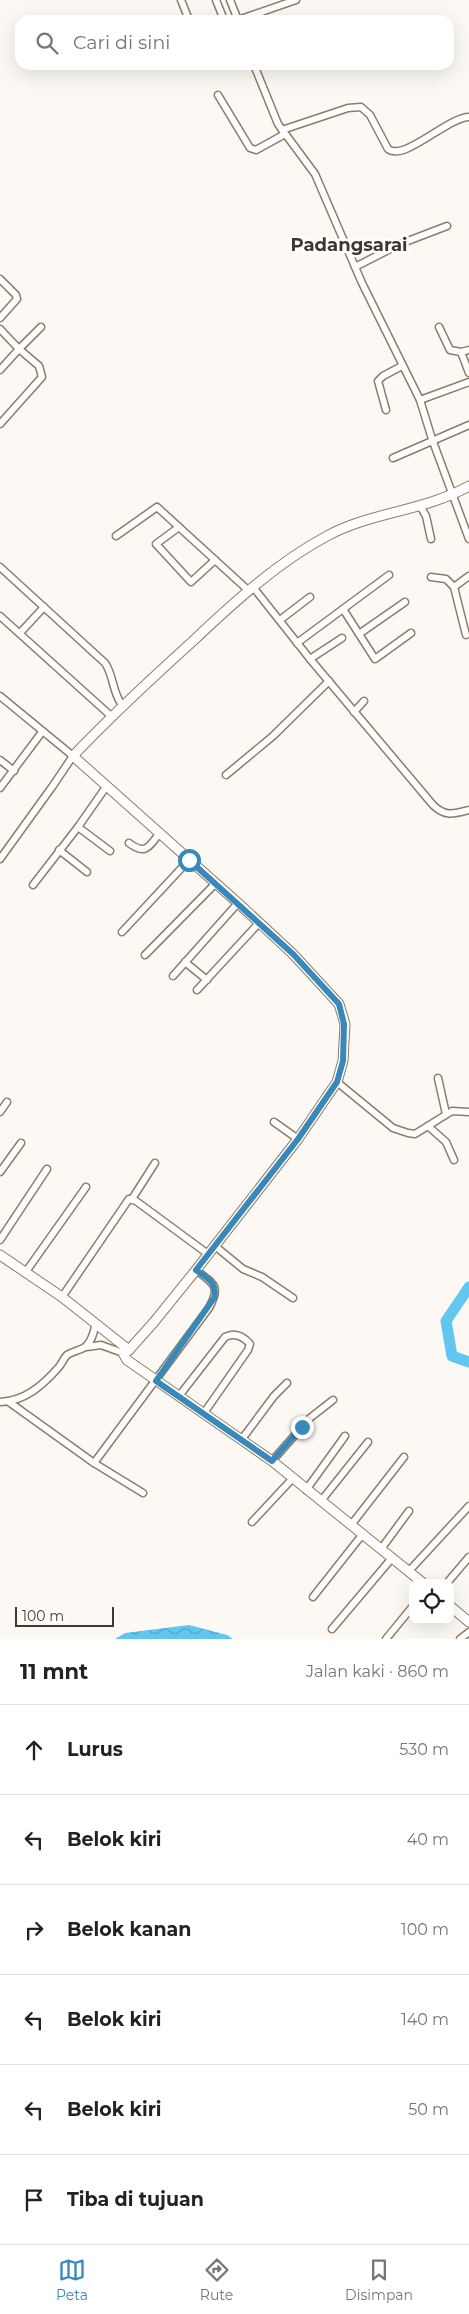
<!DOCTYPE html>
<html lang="id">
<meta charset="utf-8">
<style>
body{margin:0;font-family:Montserrat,sans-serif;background:#f2f2f2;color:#222}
.controls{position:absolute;right:15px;bottom:15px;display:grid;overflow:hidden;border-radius:10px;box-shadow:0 5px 20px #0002}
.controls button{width:45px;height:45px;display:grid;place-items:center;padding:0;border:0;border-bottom:1px solid #e0e0e0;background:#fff;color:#222;font:25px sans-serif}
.scale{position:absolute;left:15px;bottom:12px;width:99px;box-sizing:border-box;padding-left:5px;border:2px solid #40382e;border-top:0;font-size:14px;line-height:18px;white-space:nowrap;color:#40382e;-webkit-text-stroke:4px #fff;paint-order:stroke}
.stop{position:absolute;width:15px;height:15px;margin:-11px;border:4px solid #3888ba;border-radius:50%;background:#fff}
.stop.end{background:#3888ba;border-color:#fff;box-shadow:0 1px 5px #0008}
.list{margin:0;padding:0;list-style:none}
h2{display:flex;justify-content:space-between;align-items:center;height:65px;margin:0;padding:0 20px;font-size:21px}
h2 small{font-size:16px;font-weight:400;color:#767676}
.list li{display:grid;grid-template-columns:32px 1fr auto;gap:15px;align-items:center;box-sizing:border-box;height:90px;padding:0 20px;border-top:1px solid #e0e0e0}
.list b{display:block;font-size:19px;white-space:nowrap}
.list em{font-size:16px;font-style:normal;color:#767676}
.icon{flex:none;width:28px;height:28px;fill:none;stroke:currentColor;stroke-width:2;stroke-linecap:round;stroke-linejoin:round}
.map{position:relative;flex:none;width:469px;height:1639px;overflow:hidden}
.search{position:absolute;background:#fff;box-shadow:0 5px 20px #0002;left:15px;right:15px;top:15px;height:55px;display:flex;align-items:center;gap:12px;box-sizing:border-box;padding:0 18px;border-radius:15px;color:#767676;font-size:19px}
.sheet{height:605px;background:#fff}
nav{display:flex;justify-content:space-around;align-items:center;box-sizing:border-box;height:70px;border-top:1px solid #e0e0e0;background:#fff;font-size:14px;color:#767676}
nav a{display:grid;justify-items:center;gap:2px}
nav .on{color:#3888ba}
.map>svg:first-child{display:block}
</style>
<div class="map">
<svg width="469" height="1639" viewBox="0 0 469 1639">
<defs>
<pattern id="water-waves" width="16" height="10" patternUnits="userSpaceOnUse" patternTransform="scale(1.25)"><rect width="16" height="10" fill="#61c7f0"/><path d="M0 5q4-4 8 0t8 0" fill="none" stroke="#51a3c3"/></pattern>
</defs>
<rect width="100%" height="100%" fill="#fcf8f3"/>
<!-- water -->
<path fill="url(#water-waves)" d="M189,1625L227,1635L233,1639H115L125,1633Z"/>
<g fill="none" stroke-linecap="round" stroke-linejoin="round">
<!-- river -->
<path stroke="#61c7f0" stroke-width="11" d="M469,1287L446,1321L452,1356L469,1362"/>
<defs>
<g id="street">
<path d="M181,0L189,20"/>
<path d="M216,0L224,20"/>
<path d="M230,0L238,20"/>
<path d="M238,20L296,0"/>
<path d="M254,65L278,124L315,174L362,283L420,400L432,439L469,539"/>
<path d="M218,95L250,148L256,150L285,134"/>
<path d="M282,130L348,108L361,107L370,115L388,149C404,162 448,117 469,117"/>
<path d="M355,267L400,244L447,226"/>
<path d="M0,279L16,295L17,299L0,318"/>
<path d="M439,327L450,350L461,352"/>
<path d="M0,329L19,349L0,370"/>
<path d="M469,350L461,352L469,373"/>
<path d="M420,400L469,382"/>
<path d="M386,410L378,381L383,376L402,366"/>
<path d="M0,424L42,377L39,366L19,349L41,327"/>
<path d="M393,458L469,425"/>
<path d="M420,506L426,516L431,539"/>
<path d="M179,527L156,544L191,582L215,560"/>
<path d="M116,536L157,507L249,591"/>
<path d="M0,567L105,663C114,676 112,692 122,705"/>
<path d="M431,577L446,579L454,587"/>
<path d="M253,587L310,659L433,805C445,817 454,814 469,810"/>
<path d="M343,609L375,659L411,633"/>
<path d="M0,616L111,716"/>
<path d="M280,620L310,597"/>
<path d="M20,633L44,607"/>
<path d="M359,634L405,602"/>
<path d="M466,635L454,587L469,576"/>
<path d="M297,643L389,575"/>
<path d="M310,659L342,638"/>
<path d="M0,696L73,756L52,787L0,859"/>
<path d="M354,712L364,701"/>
<path d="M0,760L14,771"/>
<path d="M226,775L273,736L329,681"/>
<path d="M0,788L42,732"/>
<path d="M78,827L110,851"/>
<path d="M129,843C145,855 148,848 159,834"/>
<path d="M59,850L87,872"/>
<path d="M33,885L78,827L106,787"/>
<path d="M122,932L189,860"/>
<path d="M145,955L216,883"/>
<path d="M185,962L207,980"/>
<path d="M173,976L238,903"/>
<path d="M197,990L259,923"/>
<path d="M438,1078L446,1114"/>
<path d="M337,1082L393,1128L408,1133L415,1134L452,1111L469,1112"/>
<path d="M0,1112L7,1102"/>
<path d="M274,1122L298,1139"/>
<path d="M428,1126L446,1142L454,1160"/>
<path d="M0,1172L21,1143"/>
<path d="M132,1199L155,1163"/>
<path d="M0,1240L47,1169"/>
<path d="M215,1246L243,1269L262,1277L293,1298"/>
<path d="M25,1273L86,1187"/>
<path d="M62,1297L129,1199L136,1201L208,1254"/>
<path d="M86,1347L101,1345L123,1353"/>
<path d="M179,1396L225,1337C235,1332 243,1336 250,1344L248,1350L204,1413"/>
<path d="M0,1402C25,1401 42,1386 58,1368C62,1364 63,1359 67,1355C73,1351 79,1351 85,1347C92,1342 94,1331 96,1323"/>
<path d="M9,1402L94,1463L143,1493"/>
<path d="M242,1439L274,1396L287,1383"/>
<path d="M272,1461L310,1418L333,1400"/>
<path d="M94,1463L209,1308C221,1286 214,1284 196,1270"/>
<path d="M306,1490L345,1436"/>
<path d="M321,1501L368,1442"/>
<path d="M252,1522L293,1478"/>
<path d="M351,1525L404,1457"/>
<path d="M381,1549L409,1511"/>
<path d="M409,1571L469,1506"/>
<path d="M447,1583L469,1557"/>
<path d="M313,1597L362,1535"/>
<path d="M332,1629L392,1558"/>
<path d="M386,1639L413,1606"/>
<path d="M460,1639L469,1632"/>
</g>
<g id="secondary">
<path d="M0,1255L62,1297L129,1350"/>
<path d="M423,1583L272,1461L127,1360L123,1353L129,1350L154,1322L196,1270L298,1139L337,1082L343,1061L345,1024L339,1004L293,954L238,903L73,756C111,716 152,678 193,641C233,603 278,562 327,536C371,512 425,511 469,486"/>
<path d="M450,1606L469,1622"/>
</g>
</defs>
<!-- street casing -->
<use href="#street" stroke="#8f7c66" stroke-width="9"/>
<!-- secondary casing -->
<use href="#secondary" stroke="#8f7c66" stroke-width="11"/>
<!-- street -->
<use href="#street" stroke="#fff" stroke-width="6"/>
<!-- secondary -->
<use href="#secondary" stroke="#fff" stroke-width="9"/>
</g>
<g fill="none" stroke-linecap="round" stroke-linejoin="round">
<!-- route -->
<path stroke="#3888ba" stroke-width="6" d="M189,860L293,954L339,1004L344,1024L343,1061L337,1082L298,1139L196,1270C207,1278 218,1283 214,1298L156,1381L272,1461L302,1427"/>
</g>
<g text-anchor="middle" stroke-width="5" stroke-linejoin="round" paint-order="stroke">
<!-- quarter labels -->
<g font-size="18" font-weight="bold" fill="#40382e" stroke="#fff">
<text x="349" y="251">Padangsarai</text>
</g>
</g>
</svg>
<div class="controls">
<button><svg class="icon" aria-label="locate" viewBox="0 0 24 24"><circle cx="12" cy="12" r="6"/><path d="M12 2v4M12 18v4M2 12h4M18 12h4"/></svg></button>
</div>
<div class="scale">100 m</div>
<div class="stop" style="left:189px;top:860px"></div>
<div class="stop end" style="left:302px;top:1427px"></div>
<div class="search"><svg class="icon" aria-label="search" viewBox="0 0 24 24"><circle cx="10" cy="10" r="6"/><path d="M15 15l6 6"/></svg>Cari di sini</div>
</div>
<section class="sheet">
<h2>11 mnt<small>Jalan kaki · 860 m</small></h2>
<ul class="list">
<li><svg class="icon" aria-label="ahead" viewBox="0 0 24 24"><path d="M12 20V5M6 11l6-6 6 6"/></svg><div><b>Lurus</b></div><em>530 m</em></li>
<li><svg class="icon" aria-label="left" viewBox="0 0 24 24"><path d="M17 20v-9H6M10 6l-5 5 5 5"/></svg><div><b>Belok kiri</b></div><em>40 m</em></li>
<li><svg class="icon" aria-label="right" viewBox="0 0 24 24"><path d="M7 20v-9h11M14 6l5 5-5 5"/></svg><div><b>Belok kanan</b></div><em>100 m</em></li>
<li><svg class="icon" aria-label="left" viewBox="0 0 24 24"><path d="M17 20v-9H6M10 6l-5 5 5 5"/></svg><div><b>Belok kiri</b></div><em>140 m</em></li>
<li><svg class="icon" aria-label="left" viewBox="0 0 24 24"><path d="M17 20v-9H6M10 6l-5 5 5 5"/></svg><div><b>Belok kiri</b></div><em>50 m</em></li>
<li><svg class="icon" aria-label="arrive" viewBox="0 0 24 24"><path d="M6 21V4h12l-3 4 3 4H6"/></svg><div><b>Tiba di tujuan</b></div></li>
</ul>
</section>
<nav>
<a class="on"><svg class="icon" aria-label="map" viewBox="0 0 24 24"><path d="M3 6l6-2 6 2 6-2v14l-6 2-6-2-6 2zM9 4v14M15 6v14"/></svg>Peta</a>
<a><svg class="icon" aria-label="directions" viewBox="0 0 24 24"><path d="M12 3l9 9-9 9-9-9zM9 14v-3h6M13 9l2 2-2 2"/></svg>Rute</a>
<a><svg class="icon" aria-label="saved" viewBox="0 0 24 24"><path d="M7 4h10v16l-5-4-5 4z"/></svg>Disimpan</a>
</nav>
